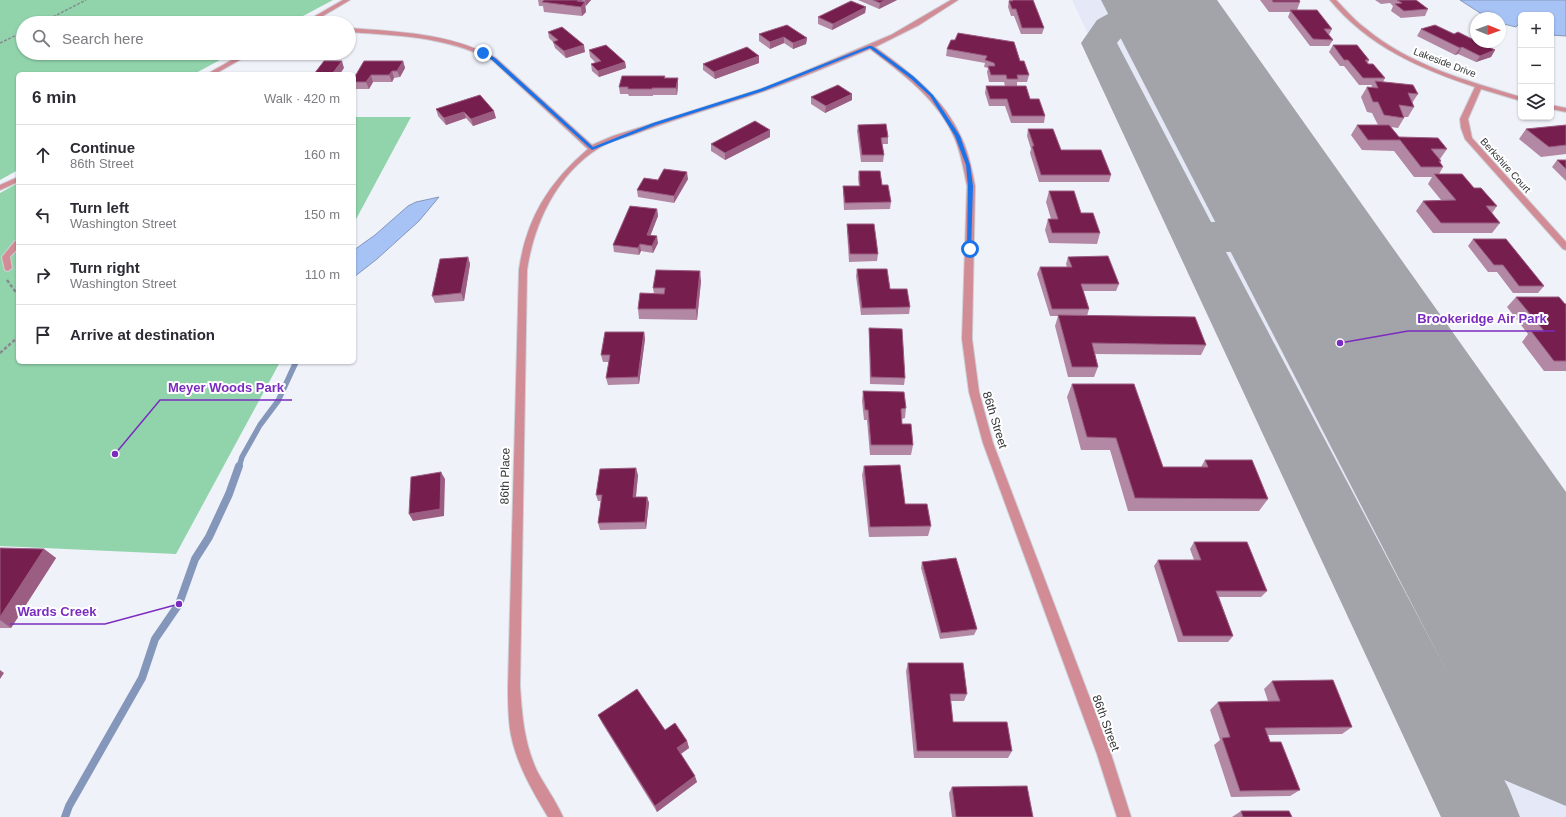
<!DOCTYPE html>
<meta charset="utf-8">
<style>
body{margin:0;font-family:Arial,sans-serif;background:#f2f2f3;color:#2b2b33}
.controls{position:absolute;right:12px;top:12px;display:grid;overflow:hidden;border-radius:6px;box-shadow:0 1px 3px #0004}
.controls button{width:36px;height:36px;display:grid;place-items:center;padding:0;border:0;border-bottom:1px solid #e1e1e2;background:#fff;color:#2b2b33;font:20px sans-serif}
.compass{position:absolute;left:1470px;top:12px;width:36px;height:36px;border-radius:50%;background:#fff;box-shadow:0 1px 3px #0004;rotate:91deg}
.stop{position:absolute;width:12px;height:12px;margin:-9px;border:3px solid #1a73e8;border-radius:50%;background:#fff}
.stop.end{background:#1a73e8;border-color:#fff;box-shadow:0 1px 4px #0008}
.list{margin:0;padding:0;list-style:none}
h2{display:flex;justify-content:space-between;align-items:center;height:52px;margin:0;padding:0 16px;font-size:17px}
h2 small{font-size:13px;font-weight:400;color:#7c7c81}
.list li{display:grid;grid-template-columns:26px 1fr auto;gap:12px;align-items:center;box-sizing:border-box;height:60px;padding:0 16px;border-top:1px solid #e1e1e2}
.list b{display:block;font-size:15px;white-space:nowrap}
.list p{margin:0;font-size:13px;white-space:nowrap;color:#7c7c81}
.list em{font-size:13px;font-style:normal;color:#7c7c81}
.icon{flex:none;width:22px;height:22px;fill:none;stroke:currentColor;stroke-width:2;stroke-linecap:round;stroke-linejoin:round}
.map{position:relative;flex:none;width:1566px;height:817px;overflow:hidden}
.search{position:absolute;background:#fff;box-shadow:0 1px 3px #0004;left:16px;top:16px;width:340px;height:44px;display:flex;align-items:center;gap:10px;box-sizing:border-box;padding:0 14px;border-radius:22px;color:#7c7c81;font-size:15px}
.panel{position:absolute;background:#fff;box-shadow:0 1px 3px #0004;left:16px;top:72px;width:340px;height:292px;border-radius:6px}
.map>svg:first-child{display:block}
</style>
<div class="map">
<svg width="1566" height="817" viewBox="0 0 1566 817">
<rect width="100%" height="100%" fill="#f0f2fa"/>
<!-- built -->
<path fill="#e4e8f7" d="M1072,0H1207L1566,515V817H1458Z"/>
<!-- green -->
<g fill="#91d4ac">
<path d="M0,0H333L290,23H23V53H233L194,74H18V170L0,180Z"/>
<path d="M354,117H411L354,223Z"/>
<path d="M18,183V362H280L176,554L0,546V193Z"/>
</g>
<!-- water -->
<g fill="#a7c2f4" stroke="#8497bb">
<path d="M1460,0H1566V36L1551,35V15H1521V22L1516,27L1500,23V18H1488Z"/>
<path d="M439,197L419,221L377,259L354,277V250L375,235L408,206L416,202Z"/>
</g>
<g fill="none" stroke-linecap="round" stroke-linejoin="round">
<!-- stream-far1 -->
<path stroke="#8497bb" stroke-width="5.5" d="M239,467L242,457L260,425L278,401L296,362"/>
<!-- stream -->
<path stroke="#8497bb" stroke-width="8" d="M65,817L69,806L142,678L155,639L179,604L195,559L209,537L229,494L239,466"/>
<!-- taxiway -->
<path fill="#a3a4aa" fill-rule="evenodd" d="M1133,0H1160L1164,6C1152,23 1129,26 1117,43L1211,222L1324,221L1183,0H1217L1566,492V570L1544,562L1517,520L1437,521L1416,514L1407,496L1416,478L1437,471L1485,470L1343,250L1226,252L1509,789L1520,817H1441L1081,43L1097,20Z"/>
<!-- runway -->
<path fill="#a3a4aa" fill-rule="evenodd" d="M1101,0H1185L1566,559V806L1502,779Z"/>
<defs>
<g id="minor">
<path d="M343,0H350L311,23H303Z"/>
<path d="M951,0H958L919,25L875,47C910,72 944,98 962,139C969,154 972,170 975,186L972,339L979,392L993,443L1111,754L1131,817H1117L1097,754L983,443L969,392L962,339L967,186C964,170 961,154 955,139C938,99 903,74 870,49C824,68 778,88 731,102C699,112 667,122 635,134C623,138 610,141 599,148C557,174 534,223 527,270L520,686C522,716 524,743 537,771C545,786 556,801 563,817H548C533,792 517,765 511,735C508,719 508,702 508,686L519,270C526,219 549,182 588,149L492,60C444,36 401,36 349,32V28C401,32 449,33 496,58L592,145L613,136L758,90L789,78L891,35Z"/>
<path d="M1330,0H1336C1346,10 1354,20 1365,28C1409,65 1467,81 1521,97V101L1481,89L1468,119L1472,138L1566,242V250L1563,249L1465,139L1461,128L1460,119L1475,87C1420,69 1368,46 1330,0Z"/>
<path d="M244,53H252L215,74H207Z"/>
<path d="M1551,105L1566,108V112L1551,109Z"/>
<path d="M18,177V182L0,190V185Z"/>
<path d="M18,240V248L10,257L12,268L8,271L5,270L2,257L15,241Z"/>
</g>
</defs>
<!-- minor casing -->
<use href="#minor" stroke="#ced0d7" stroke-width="2"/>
<!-- path-far1 -->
<g stroke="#888a8f" stroke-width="1.5" stroke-dasharray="3 1.5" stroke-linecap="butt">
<path d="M41,23L86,0"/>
<path d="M0,43L23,32"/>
</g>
<!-- path -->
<g stroke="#888a8f" stroke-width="2.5" stroke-dasharray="3.5 2" stroke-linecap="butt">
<path d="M7,280L15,291L18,292"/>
<path d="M0,353L18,337"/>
</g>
<!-- minor -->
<use href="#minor" fill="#d28c96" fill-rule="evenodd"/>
</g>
<!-- wall -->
<g fill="#b388a4">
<path d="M538,0H591L585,6L586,12L582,16L544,12L543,6H539Z"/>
<path d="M858,0H897L879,9Z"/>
<path d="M1009,0H1033L1044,28L1042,34H1021L1014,16H1011L1008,7Z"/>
<path d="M1260,0H1299L1300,2L1297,10L1332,29L1329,35L1333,40L1329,46H1310L1288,17L1290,12H1269Z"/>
<path d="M1375,0H1416L1428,9L1425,16L1401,18L1391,11L1393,6L1390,3L1381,4Z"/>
<path d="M866,7L865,13L832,30L818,24V17Z"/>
<path d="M1421,29L1454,34L1495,50L1491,57L1476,62L1458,54L1455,55L1417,36Z"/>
<path d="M548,32L585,52L566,58L555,48L553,42L549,38Z"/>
<path d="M759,34L807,38L806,44L793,49L784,43L770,49L759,41Z"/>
<path d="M1333,45L1369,60L1368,63L1385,78L1383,82L1418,94L1412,103L1414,107L1408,117H1404V118L1398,128L1391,127L1399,137L1447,149L1440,159L1441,161L1440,163L1443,167L1439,174L1474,188L1497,206L1492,213L1500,223L1492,233H1433L1416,211L1423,201L1441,200L1428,184L1432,177H1414L1394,151L1362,150L1351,135L1357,125H1378L1372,113L1367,112L1361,97L1367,87L1371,88L1372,85H1359L1344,66H1340L1329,52Z"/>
<path d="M947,49L1020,61L1029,75L1027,82H1017V86L1030,99L1045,116L1044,123H1011L1005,106H989L985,93L986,86H1005L1004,82H989L987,72L988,68L984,67L985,63L946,56Z"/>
<path d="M589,50L625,62L626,68L599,77L592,71L591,64L596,63L590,57Z"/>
<path d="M759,56V63L715,79L703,70V64Z"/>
<path d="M403,61L405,68L400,77L394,78L392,82H373L369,89H354V78Z"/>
<path d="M665,76V78L678,85L677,95H653V96H629L628,94H620L619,87Z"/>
<path d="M852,94V100L825,113L811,104V97Z"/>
<path d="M480,95L496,118L473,126L466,118L446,125L438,116L436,109Z"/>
<path d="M858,125L888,137V144H882L884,155L883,162H861L857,131Z"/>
<path d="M1566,125V154L1541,157L1519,139L1526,129Z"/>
<path d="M1028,129L1061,150L1111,175L1109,182H1039L1030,153L1031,149L1027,136Z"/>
<path d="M770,130V137L725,160L711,151V144Z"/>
<path d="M1557,160H1566V181L1552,167Z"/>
<path d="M859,171L882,185L891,202L890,209L844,210L843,193V186H859L858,178Z"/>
<path d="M688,179L674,203L638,197L637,190L658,180Z"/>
<path d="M1049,191L1081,213L1100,233L1097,244L1049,243L1045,230L1048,219H1051L1046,202Z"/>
<path d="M657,209L658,216L650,235L658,243L653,253L641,251L639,255L614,252L613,245Z"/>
<path d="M847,224L878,254L877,261L849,262L847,231Z"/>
<path d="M1473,239L1544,286L1538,293H1513L1497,272H1488L1468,246Z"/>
<path d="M468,257L470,264L464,301L435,303L432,296Z"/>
<path d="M1068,257L1119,284L1116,291H1083L1089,309L1087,316L1206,345L1201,355L1095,354L1098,367L1094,377H1068L1055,326L1058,316H1050L1037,274L1040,267H1067L1066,264Z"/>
<path d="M857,269L890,289L910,307L909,314L861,315L856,276Z"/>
<path d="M701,281L697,320L639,319L638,309L654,294L653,288Z"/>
<path d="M1516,297L1566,304V371H1544L1522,342L1528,334L1507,307Z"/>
<path d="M869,328L905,378L904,385L870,384L869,335Z"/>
<path d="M644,332L645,339L639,384L608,385L606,378L609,362H603L601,355Z"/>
<path d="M1072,384L1163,467H1201L1205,460L1268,499L1259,511H1128L1110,450H1081L1067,397Z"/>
<path d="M863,391L906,408L905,418L902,419V424L913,445L911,455H870L867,420H864L862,401Z"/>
<path d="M864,466L905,504L931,526L928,536L869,537L862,475Z"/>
<path d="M638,475L636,497H647L649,503L646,529L600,530L598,523L601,501H598L596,495Z"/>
<path d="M1194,542L1267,591L1261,597H1219L1233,636L1228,642H1178L1154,566L1158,560H1194L1190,549Z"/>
<path d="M0,549H44L56,558L11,628H0Z"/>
<path d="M922,562L977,629L974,635L940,639L921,568Z"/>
<path d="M908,663L967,694L964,701H950L953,722L1012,751L1008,758H914L906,671Z"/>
<path d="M1272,681L1352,727L1342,734L1268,735L1270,742L1300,790L1290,796L1231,797L1214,745L1220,740L1210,710L1218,702L1268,701L1264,689Z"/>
<path d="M598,715L665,730L687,741L689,748L681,754L697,782L657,812L602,723Z"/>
<path d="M952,787L1033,817H952L949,793Z"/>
<path d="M1241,811L1292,817H1232Z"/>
</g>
<!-- shaded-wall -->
<g fill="#9b5e82">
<path d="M578,0H582L583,4L585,2L586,12L582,16L581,7L577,1Z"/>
<path d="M585,0H591L586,6Z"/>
<path d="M885,0H897L879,9L880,3Z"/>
<path d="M866,7L865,13L832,30L833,24Z"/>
<path d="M784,37V43L770,49V42Z"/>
<path d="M807,38L806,44L793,49V43Z"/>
<path d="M584,45L585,52L566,58L564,51Z"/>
<path d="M1462,47L1458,54L1455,55L1460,48Z"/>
<path d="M1495,50L1491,57L1476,62L1480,56Z"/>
<path d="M759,56V63L715,79L714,72Z"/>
<path d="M342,61L344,68L340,74H332Z"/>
<path d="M403,61L405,68L400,77L397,71Z"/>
<path d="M625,62L626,68L599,77L598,71Z"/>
<path d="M392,71L394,78L392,82L389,75Z"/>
<path d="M371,75L373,82L369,89L366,82Z"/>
<path d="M678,78V85L677,95L676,88Z"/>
<path d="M852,94V100L825,113L826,106Z"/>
<path d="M494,111L496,118L473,126L471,119Z"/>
<path d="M464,112L466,118L446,125L444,118Z"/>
<path d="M770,130V137L725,160V153Z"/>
<path d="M687,172L688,179L674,203V196Z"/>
<path d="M657,209L658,216L648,242L647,235Z"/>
<path d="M657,236L658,243L653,253L652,246Z"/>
<path d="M640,244L641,251L639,255L638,248Z"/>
<path d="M468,257L470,264L464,301L461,293Z"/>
<path d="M700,271L701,281L697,320L696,309Z"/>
<path d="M644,332L645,339L639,384L638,377Z"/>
<path d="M636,468L638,475L635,504L633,497Z"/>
<path d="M441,472L445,479L444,516L413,521L409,514Z"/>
<path d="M647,497L649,503L646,529L645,522Z"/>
<path d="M44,549L56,558L11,628L0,620V617Z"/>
<path d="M0,670L4,673L0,679Z"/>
<path d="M687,741L689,748L679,755L677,748Z"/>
<path d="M695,776L697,782L657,812L655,806Z"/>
</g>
<!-- building -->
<g fill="#761f4e" stroke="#9b5e82">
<path d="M544,0H578L577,1L585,2L581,7L542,2Z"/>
<path d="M873,0H885L880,3Z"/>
<path d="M1012,0H1033L1044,28H1022L1016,9H1012L1009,1H1013Z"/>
<path d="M1272,0H1299L1300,2H1273Z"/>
<path d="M1397,0H1416L1428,9L1404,11L1395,4L1402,3Z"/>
<path d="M851,1L866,7L833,24L818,17Z"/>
<path d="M1290,10H1317L1332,29H1324L1333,40L1313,39Z"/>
<path d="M787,25L807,38L793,43L784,37L770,42L759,34Z"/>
<path d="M1435,25L1454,34L1458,32L1476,41V42H1478L1495,50L1480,56L1462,47L1460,48L1421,29Z"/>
<path d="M562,27L584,45L564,51L553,42L558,40L548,32Z"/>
<path d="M958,33L1014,42L1020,61H1024L1029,75H1017L1018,79H1007L1006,75H991L988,66H995L994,63L985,60L987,56L947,49L951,40H955Z"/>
<path d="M606,45L625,62L598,71L591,64L601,61L589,50Z"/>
<path d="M1333,45H1357L1369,60H1365L1368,64H1373L1385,78H1363L1348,60H1344Z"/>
<path d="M747,47L759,56L714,72L703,64Z"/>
<path d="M324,61H342L332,74H314Z"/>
<path d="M364,61H403L397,71H392L389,75H371L366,82H354V78Z"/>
<path d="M622,76H665L664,78H678L676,88H652V89H628V87H619Z"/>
<path d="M1375,81L1413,85L1418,94L1408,93L1414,107L1399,105L1404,118L1384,115L1378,102H1373L1367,87L1378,88Z"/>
<path d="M838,85L852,94L826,106L811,97Z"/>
<path d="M986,86H1026L1030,99H1039L1045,116H1012L1007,99H990Z"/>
<path d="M480,95L494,111L471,119L464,112L444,118L436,109Z"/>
<path d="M755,121L770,130L725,153L711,144Z"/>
<path d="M886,124L888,137L881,138L884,155H862L858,125Z"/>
<path d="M1357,125H1389L1399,137L1438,138L1447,149H1431L1441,161H1439L1443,167H1421L1400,140H1368Z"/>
<path d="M1566,125V145L1549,147L1526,129Z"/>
<path d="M1028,129H1053L1061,150H1101L1111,175H1041L1032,146H1034Z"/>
<path d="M1557,160H1566V169Z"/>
<path d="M664,169L687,172L674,196L637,190L644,178L658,180Z"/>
<path d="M859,171H880L882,185H888L891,202L845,203L843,186H860Z"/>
<path d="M1434,174H1462L1474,188H1481L1497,206H1486L1500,223H1441L1423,201L1456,200Z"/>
<path d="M1049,191H1074L1081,213H1093L1100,233H1052L1048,219H1058Z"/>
<path d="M630,206L657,209L647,235L657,236L652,246L640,244L638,248L613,245Z"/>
<path d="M847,224H874L878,254H850Z"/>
<path d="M1473,239H1506L1544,286H1519L1503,265H1494Z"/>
<path d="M1108,256L1119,284H1081L1089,309H1052L1040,267H1072L1068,257Z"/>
<path d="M468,257L461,293L432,296L440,259Z"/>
<path d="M857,269H887L890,289H907L910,307L862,308Z"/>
<path d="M656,270L700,271L696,309H638L640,293L664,294L665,288H653Z"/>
<path d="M1516,297H1559L1565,304H1566V361H1554L1531,331H1544Z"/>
<path d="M1058,315L1195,317L1206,345L1092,343L1098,367H1072Z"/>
<path d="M869,328L902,329L905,378L871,377Z"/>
<path d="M605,332H644L638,377L606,378L610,355H601Z"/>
<path d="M1072,384H1134L1163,467H1208L1205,460H1252L1268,499L1135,498L1116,438L1087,437Z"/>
<path d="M863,391L904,392L906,408L901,409L902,424H911L913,445H871L868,410H865Z"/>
<path d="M900,465L905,504H927L931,526L870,527L864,466Z"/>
<path d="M636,468L633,497H647L645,522L598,523L602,495H596L600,469Z"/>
<path d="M441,472L440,509L409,514L411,477Z"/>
<path d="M1194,542H1247L1267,591H1216L1233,636H1183L1158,560H1201Z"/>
<path d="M0,548L44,549L0,617Z"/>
<path d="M956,558L977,629L941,633L922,562Z"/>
<path d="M908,663H963L967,694H950L953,722H1007L1012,751H917Z"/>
<path d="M1333,680L1352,727L1265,728L1270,742H1281L1300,790L1240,791L1222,738L1230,737L1218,702L1280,701L1272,681Z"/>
<path d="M637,689L665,730L675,723L687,741L677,748L695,776L655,806L598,715Z"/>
<path d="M1027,786L1033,817H956L952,787Z"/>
<path d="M1241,811H1289L1292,817H1243Z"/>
</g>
<!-- route -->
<path fill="#1a73e8" d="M869,46H872L913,76L933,95L960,136L970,165L973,186L971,251L967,249L968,186L966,165L955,136L930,96L910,78L870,48L763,91L656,125L592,150L492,60L481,53L485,52L495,58L593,147L653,123L760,89Z"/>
<g text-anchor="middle" stroke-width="4" stroke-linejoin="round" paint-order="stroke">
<!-- far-street labels -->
<g font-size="10" fill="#333437" stroke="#fff">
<text transform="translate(1445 62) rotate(21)" y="4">Lakeside Drive</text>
<text transform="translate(1506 165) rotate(48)" y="4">Berkshire Court</text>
</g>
<!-- street labels -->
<g font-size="12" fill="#333437" stroke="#fff">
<text transform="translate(995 420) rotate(73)" y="4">86th Street</text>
<text transform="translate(505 476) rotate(-89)" y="4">86th Place</text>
<text transform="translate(1106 723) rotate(70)" y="4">86th Street</text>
</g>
</g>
<!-- callouts -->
<path fill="none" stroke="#7b2cbf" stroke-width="1.5" d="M1340 343L1408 331H1555M115 454L160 400H292M179 604L105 624H10"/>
<g fill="#7b2cbf" stroke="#fff" stroke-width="1.5">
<circle cx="1340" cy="343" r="4"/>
<circle cx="115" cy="454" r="4"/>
<circle cx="179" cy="604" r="4"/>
</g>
<g font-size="13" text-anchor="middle" font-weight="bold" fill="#7b2cbf" stroke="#fff" stroke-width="4" stroke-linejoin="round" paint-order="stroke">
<text x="1482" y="323">Brookeridge Air Park</text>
<text x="226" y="392">Meyer Woods Park</text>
<text x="57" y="616">Wards Creek</text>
</g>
</svg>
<div class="controls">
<button>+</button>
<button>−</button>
<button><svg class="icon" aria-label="layers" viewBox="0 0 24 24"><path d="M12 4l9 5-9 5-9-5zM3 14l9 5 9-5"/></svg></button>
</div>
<svg class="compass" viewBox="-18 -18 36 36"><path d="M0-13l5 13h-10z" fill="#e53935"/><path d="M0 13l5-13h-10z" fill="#7c7c81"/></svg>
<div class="stop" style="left:970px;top:249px"></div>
<div class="stop end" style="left:483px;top:53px"></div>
<div class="search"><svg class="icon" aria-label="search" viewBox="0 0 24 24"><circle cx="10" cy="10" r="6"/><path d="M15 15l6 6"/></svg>Search here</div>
<section class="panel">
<h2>6 min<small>Walk · 420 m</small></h2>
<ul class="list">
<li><svg class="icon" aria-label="ahead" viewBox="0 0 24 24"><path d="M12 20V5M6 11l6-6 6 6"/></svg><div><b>Continue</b><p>86th Street</p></div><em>160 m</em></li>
<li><svg class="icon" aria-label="left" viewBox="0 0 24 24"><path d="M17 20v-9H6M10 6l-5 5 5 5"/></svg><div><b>Turn left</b><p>Washington Street</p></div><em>150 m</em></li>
<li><svg class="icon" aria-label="right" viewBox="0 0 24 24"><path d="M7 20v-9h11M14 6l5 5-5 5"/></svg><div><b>Turn right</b><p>Washington Street</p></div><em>110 m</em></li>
<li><svg class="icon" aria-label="arrive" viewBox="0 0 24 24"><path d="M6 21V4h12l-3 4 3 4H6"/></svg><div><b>Arrive at destination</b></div></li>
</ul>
</section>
</div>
